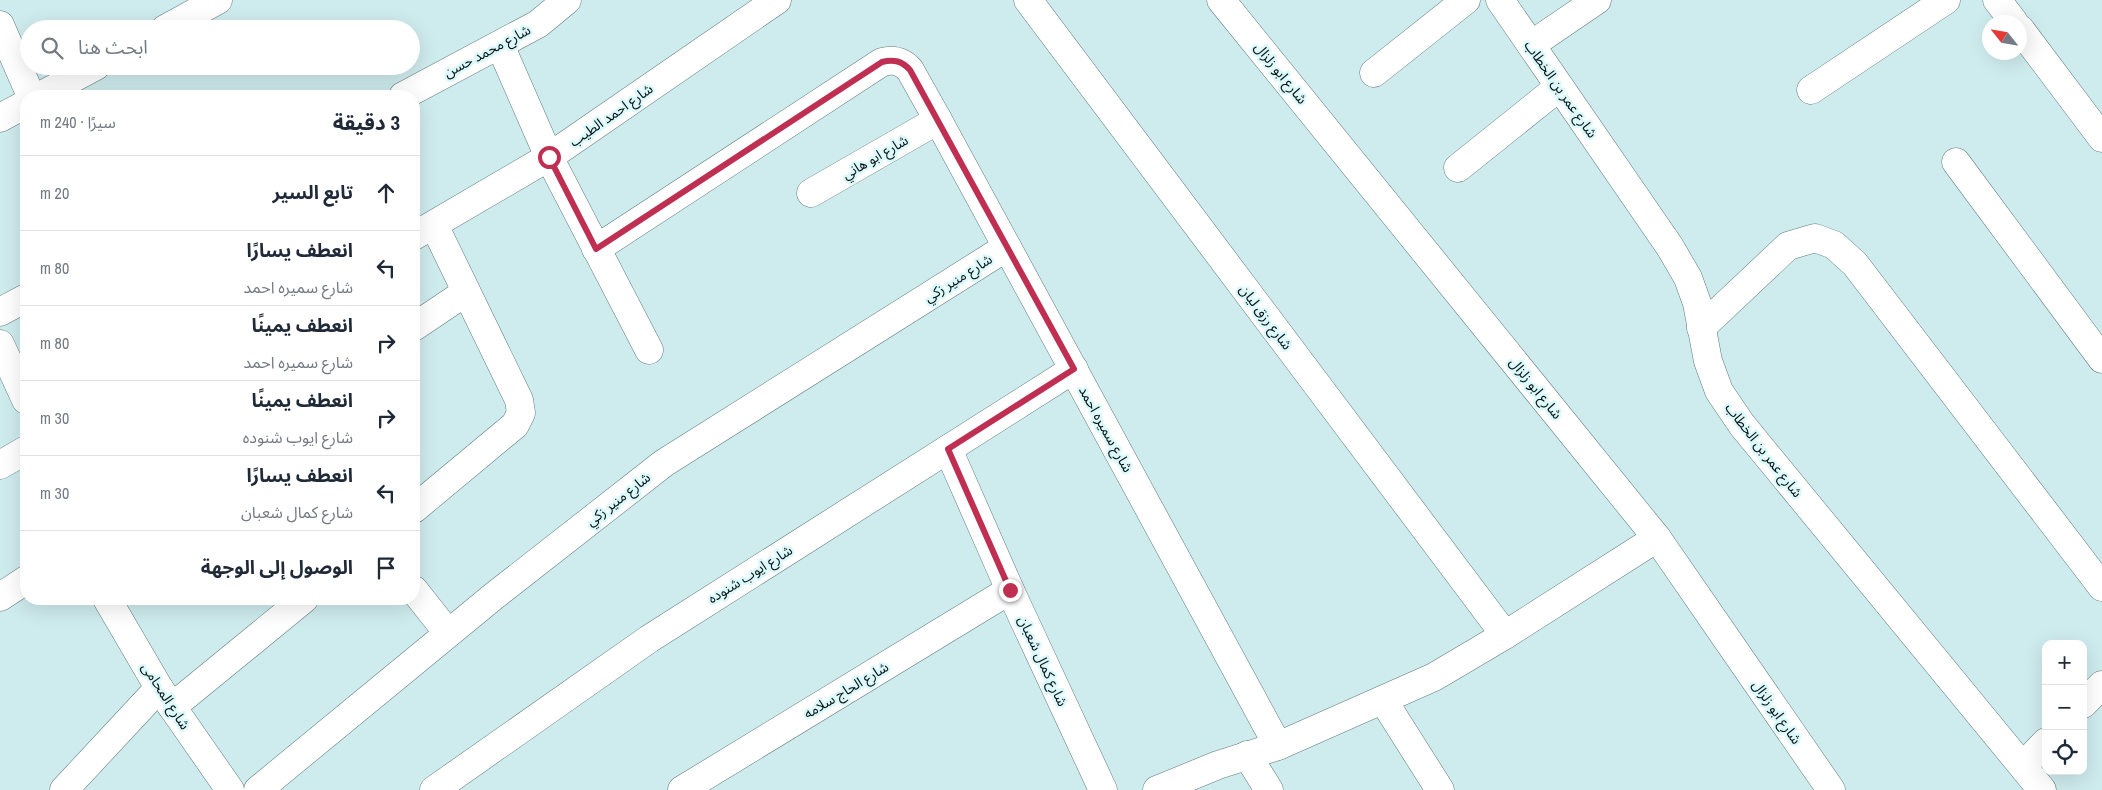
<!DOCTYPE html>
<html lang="ar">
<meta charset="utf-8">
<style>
body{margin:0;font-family:"Archivo Narrow","Noto Sans Arabic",sans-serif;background:#f2f2f3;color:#1f2937;direction:rtl}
.controls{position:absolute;right:15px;bottom:15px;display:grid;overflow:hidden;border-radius:10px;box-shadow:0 5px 20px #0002}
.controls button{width:45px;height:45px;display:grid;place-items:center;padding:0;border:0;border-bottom:1px solid #e0e1e3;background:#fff;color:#1f2937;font:25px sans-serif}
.compass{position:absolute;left:1982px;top:15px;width:45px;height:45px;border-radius:50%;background:#fff;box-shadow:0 5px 20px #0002;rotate:301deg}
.stop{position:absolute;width:15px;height:15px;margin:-11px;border:4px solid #bf2f52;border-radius:50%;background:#fff}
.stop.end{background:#bf2f52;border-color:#fff;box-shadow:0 1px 5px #0008}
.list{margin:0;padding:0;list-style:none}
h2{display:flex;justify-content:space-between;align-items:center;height:65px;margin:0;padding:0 20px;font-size:21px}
h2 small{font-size:16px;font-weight:400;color:#747a83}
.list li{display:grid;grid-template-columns:32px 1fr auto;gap:15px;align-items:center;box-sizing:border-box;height:75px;padding:0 20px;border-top:1px solid #e0e1e3}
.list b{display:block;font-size:19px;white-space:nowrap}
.list p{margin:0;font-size:16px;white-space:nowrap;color:#747a83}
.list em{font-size:16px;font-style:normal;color:#747a83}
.icon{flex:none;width:28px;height:28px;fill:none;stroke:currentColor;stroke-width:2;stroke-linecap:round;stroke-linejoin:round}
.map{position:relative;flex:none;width:2102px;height:790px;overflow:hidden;direction:ltr}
.search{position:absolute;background:#fff;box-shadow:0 5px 20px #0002;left:20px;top:20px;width:400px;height:55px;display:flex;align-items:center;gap:12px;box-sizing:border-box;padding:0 18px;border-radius:28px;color:#747a83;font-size:19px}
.panel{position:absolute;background:#fff;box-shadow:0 5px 20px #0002;left:20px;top:90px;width:400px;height:515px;border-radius:20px;direction:rtl}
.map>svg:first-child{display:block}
</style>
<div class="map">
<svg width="2102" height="790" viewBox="0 0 2102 790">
<rect width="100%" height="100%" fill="#ceebed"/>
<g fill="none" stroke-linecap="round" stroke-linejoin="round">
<defs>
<g id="minor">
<path d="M1028,0L1505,635"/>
<path d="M1221,0L1657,538L1831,790"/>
<path d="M1500,0L1670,247L1688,278L1697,303L1708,361L1719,391L1742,425L2042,790"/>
<path d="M1997,0L2014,22"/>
<path d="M0,25L31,96"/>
<path d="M165,29L218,0"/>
<path d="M2020,29L2102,138"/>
<path d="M500,45L549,157L649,350"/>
<path d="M1531,45L1597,0"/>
<path d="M1374,73L1466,0"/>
<path d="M1811,90L1946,0"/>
<path d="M40,96L96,66"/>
<path d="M403,96L538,24L567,0"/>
<path d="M0,118L26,104"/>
<path d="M1956,162L2102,359"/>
<path d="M1458,168L1559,87"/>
<path d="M811,193L938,120"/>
<path d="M414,236L549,157L777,0"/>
<path d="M596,249L882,62C894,59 902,61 910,70L938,120L1278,746"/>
<path d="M0,312L26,298"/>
<path d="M414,327L466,292"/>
<path d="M1701,328L1788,246L1815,238L1834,245L1855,264L2102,587"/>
<path d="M0,344L26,400"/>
<path d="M948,449L1010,590L1103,790"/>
<path d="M0,465L26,450"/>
<path d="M414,509L515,425L521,413L519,400L434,225"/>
<path d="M414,590L448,633"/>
<path d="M0,597L26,580"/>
<path d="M107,599L159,688L230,790"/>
<path d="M1383,700L1440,790"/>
<path d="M2083,704L2102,685"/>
<path d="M172,707L304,599"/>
<path d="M1247,755L1269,790"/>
<path d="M2023,766L2046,742"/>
<path d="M64,790L159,688"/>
<path d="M258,790L494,596L664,463L1007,247"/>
<path d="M434,790L649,639L1074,369"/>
<path d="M682,790L1010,590"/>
<path d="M1157,790L1218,765L1278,746L1434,677L1505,635L1657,538"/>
</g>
</defs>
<!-- minor casing -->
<use href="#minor" stroke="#627c7e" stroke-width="29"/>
<!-- minor -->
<use href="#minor" stroke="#fff" stroke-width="28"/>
</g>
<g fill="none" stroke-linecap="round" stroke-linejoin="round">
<!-- route -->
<path stroke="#bf2f52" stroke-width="6" d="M549,157L596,249L882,62C894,59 902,61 910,70L1074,369L948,449L1010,590"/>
</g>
<g text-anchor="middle" stroke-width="5" stroke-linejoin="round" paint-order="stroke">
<!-- street labels -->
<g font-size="14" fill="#071112" stroke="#dbf8fb">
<text transform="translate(487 51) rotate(-28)" y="5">شارع محمد حسن</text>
<text transform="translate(1281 73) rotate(51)" y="5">شارع ابو زلزال</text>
<text transform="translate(1561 89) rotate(55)" y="5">شارع عمر بن الخطاب</text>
<text transform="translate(611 115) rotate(-35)" y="5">شارع احمد الطيب</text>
<text transform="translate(875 157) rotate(-30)" y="5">شارع ابو هاني</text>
<text transform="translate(958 278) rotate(-32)" y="5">شارع منير زكي</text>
<text transform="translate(1266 317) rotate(53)" y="5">شارع رزق ليان</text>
<text transform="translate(1536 388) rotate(51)" y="5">شارع ابو زلزال</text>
<text transform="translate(1106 429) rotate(61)" y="5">شارع سميره احمد</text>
<text transform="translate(1764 450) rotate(52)" y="5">شارع عمر بن الخطاب</text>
<text transform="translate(618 499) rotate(-38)" y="5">شارع منير زكي</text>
<text transform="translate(750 574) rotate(-32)" y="5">شارع ايوب شنوده</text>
<text transform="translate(1043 661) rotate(65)" y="5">شارع كمال شعبان</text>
<text transform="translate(846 690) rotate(-31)" y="5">شارع الحاج سلامه</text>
<text transform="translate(166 696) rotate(57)" y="5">شارع المحامى</text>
<text transform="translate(1777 712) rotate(55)" y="5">شارع ابو زلزال</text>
</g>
</g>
</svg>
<div class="controls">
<button>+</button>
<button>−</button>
<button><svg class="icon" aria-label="locate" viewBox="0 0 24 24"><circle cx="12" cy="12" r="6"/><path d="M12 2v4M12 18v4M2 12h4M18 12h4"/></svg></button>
</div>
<svg class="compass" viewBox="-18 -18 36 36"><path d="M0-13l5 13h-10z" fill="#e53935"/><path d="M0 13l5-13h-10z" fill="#747a83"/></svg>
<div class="stop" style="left:549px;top:157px"></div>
<div class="stop end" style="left:1010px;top:590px"></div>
<div class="search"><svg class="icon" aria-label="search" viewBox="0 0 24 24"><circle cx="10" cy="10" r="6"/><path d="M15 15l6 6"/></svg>ابحث هنا</div>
<section class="panel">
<h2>3 دقيقة<small>سيرًا · 240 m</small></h2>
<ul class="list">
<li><svg class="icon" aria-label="ahead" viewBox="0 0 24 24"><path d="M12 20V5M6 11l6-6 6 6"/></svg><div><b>تابع السير</b></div><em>20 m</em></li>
<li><svg class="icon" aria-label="left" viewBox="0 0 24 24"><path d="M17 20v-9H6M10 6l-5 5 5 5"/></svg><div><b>انعطف يسارًا</b><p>شارع سميره احمد</p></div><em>80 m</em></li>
<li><svg class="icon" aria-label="right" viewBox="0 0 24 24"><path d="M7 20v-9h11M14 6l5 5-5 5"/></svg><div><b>انعطف يمينًا</b><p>شارع سميره احمد</p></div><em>80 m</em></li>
<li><svg class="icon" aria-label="right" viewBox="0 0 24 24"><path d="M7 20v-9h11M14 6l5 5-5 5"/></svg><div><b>انعطف يمينًا</b><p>شارع ايوب شنوده</p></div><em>30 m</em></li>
<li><svg class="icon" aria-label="left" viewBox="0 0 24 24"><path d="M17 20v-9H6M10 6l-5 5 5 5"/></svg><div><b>انعطف يسارًا</b><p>شارع كمال شعبان</p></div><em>30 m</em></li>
<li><svg class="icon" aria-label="arrive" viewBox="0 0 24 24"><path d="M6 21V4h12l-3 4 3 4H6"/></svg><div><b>الوصول إلى الوجهة</b></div></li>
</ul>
</section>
</div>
